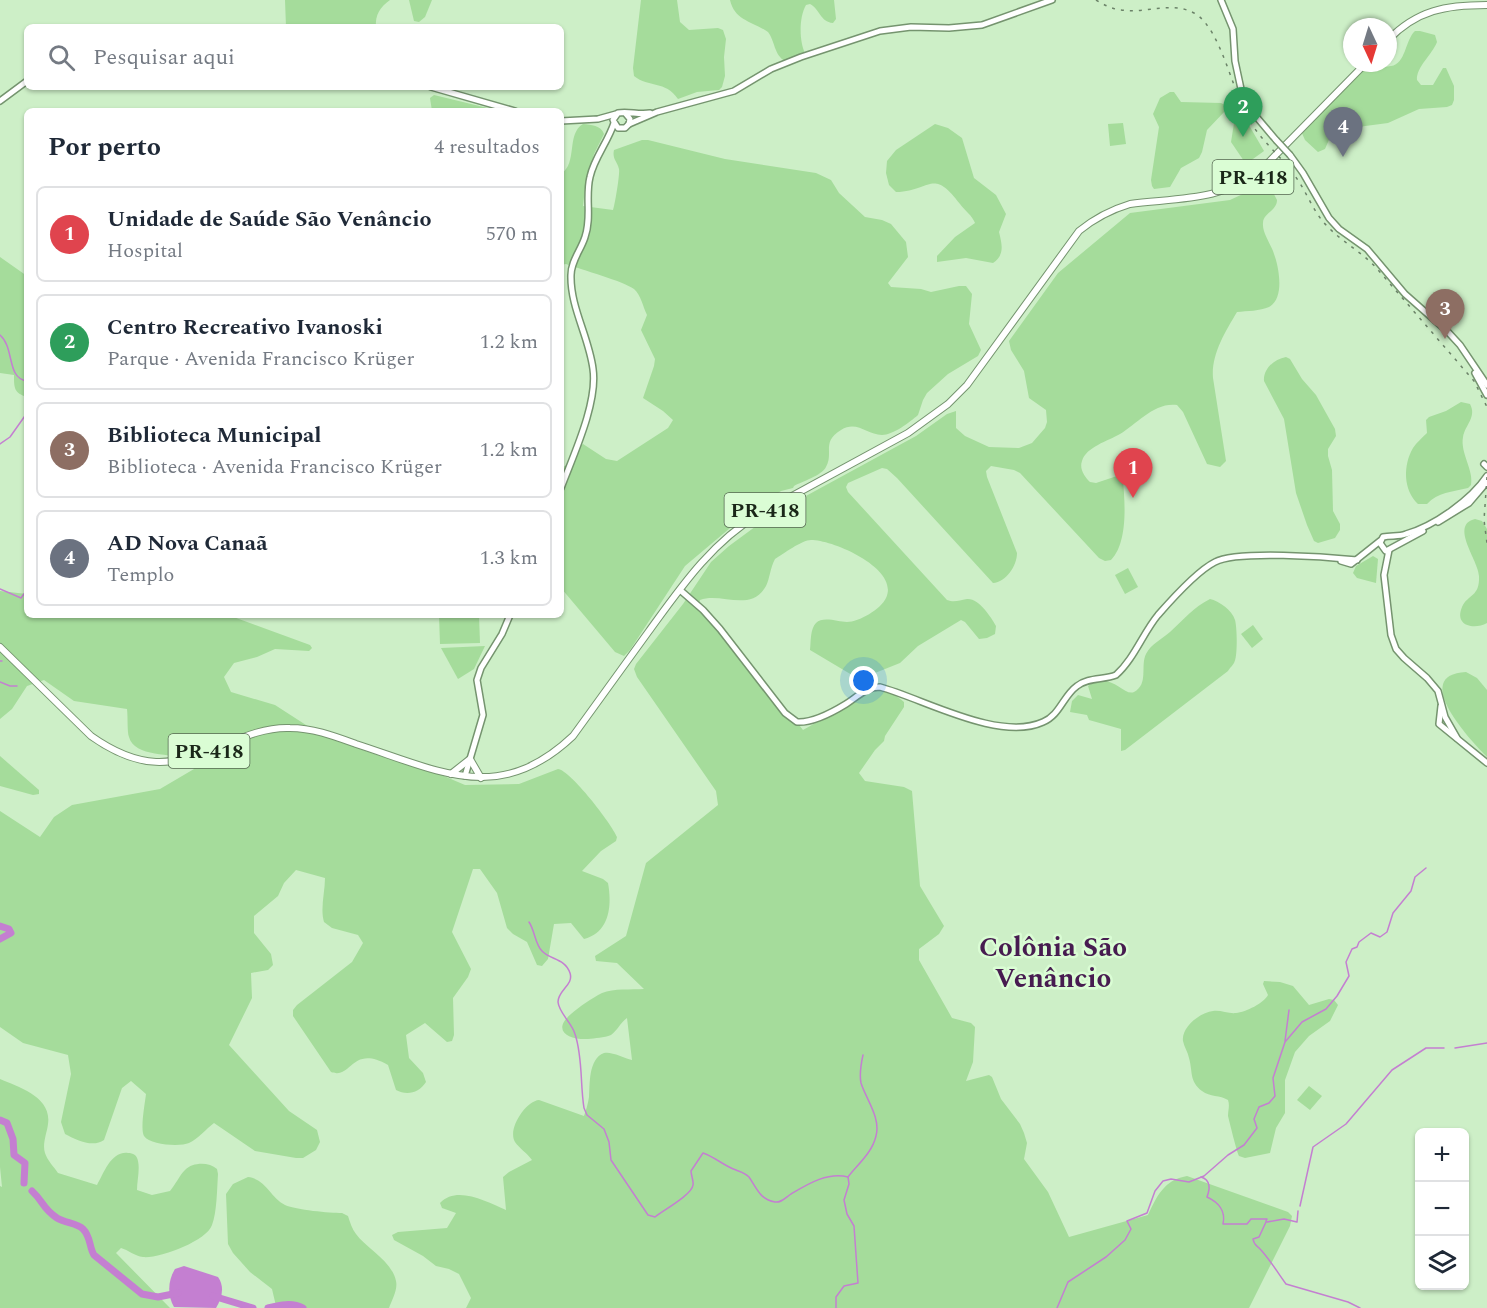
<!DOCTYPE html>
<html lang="pt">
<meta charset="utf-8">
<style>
body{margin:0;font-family:Spectral,serif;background:#f2f2f3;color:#1f2937}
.controls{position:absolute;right:18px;bottom:18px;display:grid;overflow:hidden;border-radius:9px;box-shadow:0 2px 4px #0004}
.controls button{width:54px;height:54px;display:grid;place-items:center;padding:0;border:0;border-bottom:2px solid #e0e1e3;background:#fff;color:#1f2937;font:30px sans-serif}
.compass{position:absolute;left:1343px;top:18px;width:54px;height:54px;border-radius:50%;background:#fff;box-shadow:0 2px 4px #0004;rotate:176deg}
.you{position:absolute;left:864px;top:681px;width:21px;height:21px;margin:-15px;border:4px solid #fff;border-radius:50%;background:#1a73e8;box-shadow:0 0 0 9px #1a73e833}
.badge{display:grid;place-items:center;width:39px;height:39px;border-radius:50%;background:#ae53bf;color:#fff;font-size:20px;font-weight:700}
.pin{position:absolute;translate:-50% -50px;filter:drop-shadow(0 2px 3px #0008)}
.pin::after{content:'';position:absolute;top:32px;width:21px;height:18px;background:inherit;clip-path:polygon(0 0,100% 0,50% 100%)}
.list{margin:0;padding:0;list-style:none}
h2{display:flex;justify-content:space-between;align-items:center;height:78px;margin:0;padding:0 24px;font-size:26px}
h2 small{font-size:20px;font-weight:400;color:#747a83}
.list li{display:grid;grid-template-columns:39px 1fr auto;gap:18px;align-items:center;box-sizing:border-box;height:96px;margin:0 12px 12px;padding:0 12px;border:2px solid #e0e1e3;border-radius:9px}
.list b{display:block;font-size:22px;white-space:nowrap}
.list p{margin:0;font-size:20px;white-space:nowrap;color:#747a83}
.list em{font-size:20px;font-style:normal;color:#747a83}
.icon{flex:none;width:33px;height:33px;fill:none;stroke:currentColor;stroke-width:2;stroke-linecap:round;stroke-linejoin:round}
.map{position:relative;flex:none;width:1487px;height:1308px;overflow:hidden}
.search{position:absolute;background:#fff;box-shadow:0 2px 4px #0004;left:24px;top:24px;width:540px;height:66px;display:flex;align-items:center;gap:15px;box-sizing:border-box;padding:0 21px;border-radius:9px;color:#747a83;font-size:22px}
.panel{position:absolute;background:#fff;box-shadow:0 2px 4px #0004;left:24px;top:108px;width:540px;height:510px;border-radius:9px}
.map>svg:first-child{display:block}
</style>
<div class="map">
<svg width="1487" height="1308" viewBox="0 0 1487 1308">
<rect width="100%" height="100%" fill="#cdefc7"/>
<!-- green -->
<g fill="#a5dc9b">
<path d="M285,0H390C380,7 375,15 376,27H286Z"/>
<path d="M409,0H432L425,17L419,22L414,21Z"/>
<path d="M641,0H677L680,22L689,30L718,28L723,30L726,39L724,57L725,76L722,87L719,90L697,92L678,99C665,80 649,88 634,76L633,68Z"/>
<path d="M730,0H834L836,19L833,23C820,22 820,9 810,4L806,5C799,17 799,41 805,53L785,61C774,55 775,41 768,32C752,21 735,21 730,0Z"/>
<path d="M1415,31H1420L1435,35L1437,42C1432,55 1416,67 1417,80L1421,85H1433L1443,68H1446L1454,86V100L1452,105L1447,107L1419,109L1388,123L1335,130L1331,135L1325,149L1318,152L1305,140L1301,131L1367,65C1375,65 1383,68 1391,66C1406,64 1405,40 1415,31Z"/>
<path d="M1170,92H1174L1181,102L1221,103L1225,105V111L1207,130L1202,152L1199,158L1181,168L1170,187L1154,189L1152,186L1151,180L1159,127L1153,114L1160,98Z"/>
<path d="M434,95L500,111H432L430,98Z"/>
<path d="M1239,108L1264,151L1246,164L1231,142L1236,111Z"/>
<path d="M1123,123L1126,144L1110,146L1108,124Z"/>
<path d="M583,124C591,125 601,125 604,134L594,154L585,188L583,206L613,210C615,204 620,174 619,169C617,161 612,159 614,150L642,140H648L725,159L816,173L831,180L839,193L865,217L882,220L891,224L906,242L908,257L888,283L891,287L921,289L931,292L959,286H966L972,294L969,324L981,350L978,356L948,374L927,393L923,400L918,415C910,422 893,435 882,435C867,435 857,420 841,430C821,442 834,453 826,467C821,476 803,481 794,486L793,488L781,491L736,523L685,566L630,650L624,656L615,652L561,588V467L568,465L579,446L583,444L606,459L617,461L668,428L673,420L663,411L643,398L654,366L655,359L641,330L647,315C643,307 641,295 634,289C623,281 582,270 566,264L561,265V174C578,163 566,134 583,124Z"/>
<path d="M935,124L948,128L962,138L974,178L996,195L1006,214L999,232C1002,244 1005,255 993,263L966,258L937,262V256L955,237L975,223C972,215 965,211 960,204C932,167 932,191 896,192L889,185L886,173L887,161L896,150Z"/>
<path d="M1262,185C1271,186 1273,192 1277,200C1277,211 1263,213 1263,223C1262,233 1271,244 1274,254C1279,267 1285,299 1269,307C1260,311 1247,311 1237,312C1225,332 1211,355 1213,378L1226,461L1220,467L1207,464L1183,412L1177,405C1154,402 1137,424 1120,434C1108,441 1086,447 1082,461C1079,469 1085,477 1090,482L1096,483L1117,476L1123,481C1125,503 1128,543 1111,560L1105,561L1099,558L1020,473L1014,470L991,466L986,471L987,477L1017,553C1017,566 1006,582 993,583L897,478L887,469L882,468L848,483L846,487L848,492L947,600C955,603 959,600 967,599C979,598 991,617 996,626L995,634L987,638L979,639L965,622L961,620L918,646L900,663L865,677L852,675L810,650C811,642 810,629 816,623C823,616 838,622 847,622C859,622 881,609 886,598C900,569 834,540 811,540C802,540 783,554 775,559C770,568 770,578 766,586C751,613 721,592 700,600L699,604L734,643L803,730L874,690C887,689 894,694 904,702V707L885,736L884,741L875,750L859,773L865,781L904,787L912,791L920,886L944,926L939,934L919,949V960L952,1018L971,1023L975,1027L973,1062L966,1081L989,1075L992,1077L1001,1099L1020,1124L1024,1133L1027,1143L1024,1159L1048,1192L1069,1237L1148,1215C1157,1196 1164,1180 1187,1176L1288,1212L1292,1216L1290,1226L1249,1308H466L471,1298L459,1274L449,1269L436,1266L423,1256L394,1240L392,1235L398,1232L447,1228L456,1213L442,1208L440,1203C457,1185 487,1202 506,1210L503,1177L509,1172L532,1160C527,1153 519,1148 515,1142C507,1129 526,1101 539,1100L584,1116C586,1110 588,1104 589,1097C590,1085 588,1059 604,1053C611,1051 624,1058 632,1060L627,1018C620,1023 617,1031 611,1035C604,1038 595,1038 588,1039C569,1040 551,1031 571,1014C579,1007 592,998 602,993C614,988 631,990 644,989L617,963L596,961L595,956L626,936L646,863L718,805L716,791L637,677L634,669L636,664L683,604L711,562L729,546L771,515L916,436L947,414L956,411V428L965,436L989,447L1019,448L1032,443L1045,428L1047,422L1046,410L1029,398L1024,371L1011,350L1009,341L1058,273L1130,213L1230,200Z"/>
<path d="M0,257L27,276V397C14,393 14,388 14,375L0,373Z"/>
<path d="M1286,357L1290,359L1302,379L1316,395L1335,429L1336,436L1328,449V456L1332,470L1333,511L1340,524V530L1335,538L1318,543L1314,541L1307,525L1296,493L1284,419L1264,381C1263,369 1274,359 1286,357Z"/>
<path d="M1461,402L1470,404C1477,417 1465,425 1463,437C1460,453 1474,470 1471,485L1468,488C1452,492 1438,492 1427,504H1418C1403,490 1403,465 1413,448C1417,442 1422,438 1427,433L1426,420L1429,417L1446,411Z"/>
<path d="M1475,519L1482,521L1487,529V623C1474,630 1454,626 1462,607C1468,594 1480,597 1479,576C1479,561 1449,525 1475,519Z"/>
<path d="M1373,556L1378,559L1376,583L1357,578L1353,573L1356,566Z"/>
<path d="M1128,568L1138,587L1125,594L1115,575Z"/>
<path d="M0,591L27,594V615H228L310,645L312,648L309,651L275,649L257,657L234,663L224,677L231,692L275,705L323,736L380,756L425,768L465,785L519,784L558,769C570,770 612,824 617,837L616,841L601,851L582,871L603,879L608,883C612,905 610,932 584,939L571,923L554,924L548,959L542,966L537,965L527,942L513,934L507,928L497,893L480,869H473L452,932L471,969L468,977L453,998L454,1035L452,1041L447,1042L425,1023L406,1035L409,1058L423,1073L426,1082C419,1093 407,1096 396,1090L388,1065C351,1044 352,1080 331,1072L293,1016V1010L297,1005L352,962L363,943L358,935L332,928L324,922C320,909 325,892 325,878L296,870L284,883L278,896L254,916V933L271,954L273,965L268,970L251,973L252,998L229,1045L289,1111L317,1130L320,1142L316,1150L303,1158H296L255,1151L214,1123C206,1129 198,1139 189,1143C180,1147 150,1145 144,1136C140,1129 145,1103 146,1094L131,1081L122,1088L104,1140C93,1148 76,1140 65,1134L61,1122L71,1074L68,1055L23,1043L0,1027V811L40,837L54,817L72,805L160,789L194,769L188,758C173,754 134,757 129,737C127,732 128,717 127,709L74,701L44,680L27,686L12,709L0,719Z"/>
<path d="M1210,599C1219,601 1232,610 1235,620C1237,627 1238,657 1234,663C1233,665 1229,669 1228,671L1125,750L1121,751V729L1089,720L1087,715L1070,712L1072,701L1078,695L1092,699L1088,686C1109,669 1124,697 1134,692C1149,684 1140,666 1146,654C1151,644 1162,639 1170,632C1183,620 1194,607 1210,599Z"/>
<path d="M439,615H479L480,643L440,644Z"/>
<path d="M1253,625L1263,639L1252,648L1241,634Z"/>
<path d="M485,646L474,669L458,679L441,648Z"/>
<path d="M1466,672L1477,678L1487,690V757C1471,741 1409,675 1466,672Z"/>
<path d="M0,756L39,790V794L33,795L0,786Z"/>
<path d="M1264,981L1280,982L1293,986L1309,1005L1329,999L1334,1000L1338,1005L1330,1021L1309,1036L1295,1052L1285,1080V1113L1276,1128L1270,1153L1245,1158L1239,1156C1237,1153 1229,1120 1228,1116C1228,1110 1230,1106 1228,1100C1220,1095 1210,1097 1202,1091C1189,1081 1193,1072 1189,1058C1188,1052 1184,1047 1183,1041C1181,1027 1201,1012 1213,1011C1221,1010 1229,1014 1236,1013C1246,1012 1264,1003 1268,995L1263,984Z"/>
<path d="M0,1079C19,1087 52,1097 48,1124C47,1133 42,1144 45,1153C47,1160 54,1167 58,1173L97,1185C104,1173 111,1151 128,1153C133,1153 137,1155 138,1161C140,1170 137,1181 137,1190L152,1195L170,1191C176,1184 179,1176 185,1170C193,1162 209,1162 217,1169L218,1174C217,1189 217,1212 212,1225C207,1241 158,1259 143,1257C135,1256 128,1250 121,1248L116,1253L170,1308H0V1186L2,1187L0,1167Z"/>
<path d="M1309,1086L1322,1096L1310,1110L1297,1100Z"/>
<path d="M248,1177C266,1179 270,1197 285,1205C296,1210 330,1213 342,1213L348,1216C350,1222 352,1229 356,1234C366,1248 392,1261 396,1281C398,1289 392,1300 389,1308H269L276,1306L272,1289L250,1272L233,1253L228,1244L226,1194L233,1184Z"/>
</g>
<!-- water -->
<path fill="#c47fd1" d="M184,1266L218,1277C225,1287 222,1298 216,1308L174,1307C167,1295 168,1280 175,1269Z"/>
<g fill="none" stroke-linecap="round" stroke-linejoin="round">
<!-- stream -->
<g stroke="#c47fd1" stroke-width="1.5">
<path d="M0,335C15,348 6,378 27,381"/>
<path d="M0,444L10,437L27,413"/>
<path d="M0,589L21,598L27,590"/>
<path d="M0,661H2"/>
<path d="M0,682L10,686H17"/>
<path d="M529,922C535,931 535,944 542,951C550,960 565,958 570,973C574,985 558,990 558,1002C559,1013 572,1023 575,1034C583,1058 580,1084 584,1108L587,1115L604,1129L609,1142L611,1160L648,1215L655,1217C662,1211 692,1195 693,1185C694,1182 691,1175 691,1171L703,1153C715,1157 724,1166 736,1170C741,1172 745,1173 749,1177C756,1187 760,1200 775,1202C781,1203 785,1198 791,1194C808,1184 827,1172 848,1177"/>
<path d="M1285,1041L1289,1010"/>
<path d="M1455,1048L1487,1043"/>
<path d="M1201,1177C1211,1180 1210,1189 1207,1197C1218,1202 1226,1211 1223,1224H1247L1251,1219H1267L1266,1221"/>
<path d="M1300,1206L1313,1147L1346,1124L1392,1070L1426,1048H1444"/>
<path d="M1266,1222L1259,1237L1253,1239C1254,1246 1257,1245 1261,1250C1270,1260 1278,1273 1286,1284L1348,1302L1360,1308"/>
<path d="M1267,1222L1284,1219L1297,1222L1298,1211"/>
<path d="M836,1308V1297L844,1286L858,1283L854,1226L847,1214L844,1200L849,1184L848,1177C858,1164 872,1153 876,1136C881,1118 866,1099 861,1083C859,1073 861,1064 863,1055"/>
<path d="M1057,1308L1068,1282L1106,1257L1125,1240L1131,1229L1127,1221L1147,1213L1155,1191L1163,1181L1171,1179L1189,1182L1204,1176L1228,1155L1244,1145L1257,1128L1254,1119L1259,1107L1269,1103L1275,1096L1273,1078L1285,1042L1302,1022L1326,1009L1337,996L1349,976L1346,962L1352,949L1357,947L1359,942L1371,933L1380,937L1387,932L1393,913L1411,891L1415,877L1426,868"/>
</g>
<!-- river -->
<g stroke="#c47fd1" stroke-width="7">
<path d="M0,926L9,929L11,933L0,939"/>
<path d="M0,1120L7,1123L13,1139L14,1155L25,1163L24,1183"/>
<path d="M32,1191C44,1202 42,1208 57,1218C65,1223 77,1223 83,1229C91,1237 89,1247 94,1255L142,1294L158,1297L178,1293"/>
<path d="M213,1296L253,1308"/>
<path d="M268,1308C280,1305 292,1302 303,1308"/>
</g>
<defs>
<g id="secondary">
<path d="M1221,0L1233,29L1235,61L1241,89L1254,114L1276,140"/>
<path d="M431,87L515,111"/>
<path d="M0,101L27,81"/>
<path d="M625,113L630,119L629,124L625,128H618L613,120L618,113C628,111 639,115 650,113"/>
<path d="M561,121L598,119L616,114"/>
<path d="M629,124L657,112L734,91L771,69L801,57L880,31L911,27L949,28L982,25L1052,0"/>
<path d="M1290,155L1303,173L1329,218L1339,229L1367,249L1405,294L1448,332L1460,345L1487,385"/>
<path d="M1475,373L1487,395"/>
<path d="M1484,464L1487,467"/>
<path d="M561,488C573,456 598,403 593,369C589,337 570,307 571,275C571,261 581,250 585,237C592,217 585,197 590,177C594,158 608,142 614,123"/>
<path d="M1438,522L1469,503L1487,482"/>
<path d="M1385,550L1380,543L1383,537C1391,535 1398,537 1406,534C1434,526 1471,500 1487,476"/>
<path d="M1389,550L1384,575L1391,635L1396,649L1404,658L1427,678L1438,691L1445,717L1457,738"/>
<path d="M1386,551L1423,531"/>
<path d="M1341,561L1351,564L1380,541"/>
<path d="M680,590L703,610L720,629L785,713L797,722C812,723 833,712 846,704C857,697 866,687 880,687C924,699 999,742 1043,722C1060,715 1063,696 1077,686C1088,677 1104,680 1116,675C1134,659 1143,633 1158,615C1172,599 1197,571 1215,562C1237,550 1328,557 1357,560"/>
<path d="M1441,706L1439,724L1487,763"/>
<path d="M465,776L483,715L477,680L481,668L502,634L510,615"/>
</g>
<g id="trunk">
<path d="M1388,40C1417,10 1446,5 1487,5"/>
<path d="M0,647L91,736C139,770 172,768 224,745C245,736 267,727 290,728C313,728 334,736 356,744C440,771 499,806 573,736C598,701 624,666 649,631C681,587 711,543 759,514L908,433L948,404L967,385L1079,231C1095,218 1110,210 1130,204C1176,198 1223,201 1260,171L1366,63"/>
<path d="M451,774L470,759L481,778"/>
</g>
</defs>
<!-- secondary casing -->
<use href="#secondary" stroke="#75946f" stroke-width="8"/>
<!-- trunk casing -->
<use href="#trunk" stroke="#75946f" stroke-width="8"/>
<!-- secondary -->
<use href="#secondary" stroke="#fff" stroke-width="5"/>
<!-- trunk -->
<use href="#trunk" stroke="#fff" stroke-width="6"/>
<!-- rail -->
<g stroke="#6b8268" stroke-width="1.5" stroke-dasharray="3 6" stroke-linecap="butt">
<path d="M1096,0C1104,5 1112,9 1121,10C1148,14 1171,0 1196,14C1221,31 1232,89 1247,116C1259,139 1280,155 1295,176C1307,192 1313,212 1327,226C1343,243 1364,253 1379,271L1474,381L1487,407"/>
<path d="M1487,477L1484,520L1487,543"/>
</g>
<defs>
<path id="secondary-bridge" d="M1276,140L1290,155"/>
</defs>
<!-- secondary-bridge casing -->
<use href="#secondary-bridge" stroke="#75946f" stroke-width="8" stroke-linecap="butt"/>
<!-- secondary-bridge -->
<use href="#secondary-bridge" stroke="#fff" stroke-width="5"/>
</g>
<g text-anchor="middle" stroke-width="5" stroke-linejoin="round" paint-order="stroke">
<!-- shield labels -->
<g fill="#dafdd4" stroke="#546750" stroke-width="1.5">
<rect x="1212.5" y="160" width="81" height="34" rx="4.5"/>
<rect x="724.5" y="493" width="81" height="34" rx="4.5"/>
<rect x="168.5" y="734" width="81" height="34" rx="4.5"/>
</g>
<g font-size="20" font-weight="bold" fill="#1a2718">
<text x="1253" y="184">PR-418</text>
<text x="765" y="517">PR-418</text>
<text x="209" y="758">PR-418</text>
</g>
<!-- district labels -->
<g font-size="27" font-weight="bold" fill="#471c50" stroke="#dafdd4">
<text x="1053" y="956">Colônia São<tspan x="1053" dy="31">Venâncio</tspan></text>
</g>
</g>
</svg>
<div class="controls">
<button>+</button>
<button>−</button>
<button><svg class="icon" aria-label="layers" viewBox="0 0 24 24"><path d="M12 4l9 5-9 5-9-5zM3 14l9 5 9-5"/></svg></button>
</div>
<svg class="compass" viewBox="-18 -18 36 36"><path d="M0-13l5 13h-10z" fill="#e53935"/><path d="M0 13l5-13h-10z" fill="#747a83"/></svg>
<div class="you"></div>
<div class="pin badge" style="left:1133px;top:498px;background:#e0444e">1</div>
<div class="pin badge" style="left:1243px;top:137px;background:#2e9e5b">2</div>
<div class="pin badge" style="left:1445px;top:339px;background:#8d6e63">3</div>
<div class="pin badge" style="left:1343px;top:157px;background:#6b7280">4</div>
<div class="search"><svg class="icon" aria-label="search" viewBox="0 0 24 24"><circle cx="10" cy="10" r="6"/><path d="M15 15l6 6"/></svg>Pesquisar aqui</div>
<section class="panel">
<h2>Por perto<small>4 resultados</small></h2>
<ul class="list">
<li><span class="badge" style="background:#e0444e">1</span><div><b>Unidade de Saúde São Venâncio</b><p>Hospital</p></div><em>570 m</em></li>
<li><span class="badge" style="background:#2e9e5b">2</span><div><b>Centro Recreativo Ivanoski</b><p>Parque · Avenida Francisco Krüger</p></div><em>1.2 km</em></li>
<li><span class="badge" style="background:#8d6e63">3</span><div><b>Biblioteca Municipal</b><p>Biblioteca · Avenida Francisco Krüger</p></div><em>1.2 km</em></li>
<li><span class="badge" style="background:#6b7280">4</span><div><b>AD Nova Canaã</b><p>Templo</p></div><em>1.3 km</em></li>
</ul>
</section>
</div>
